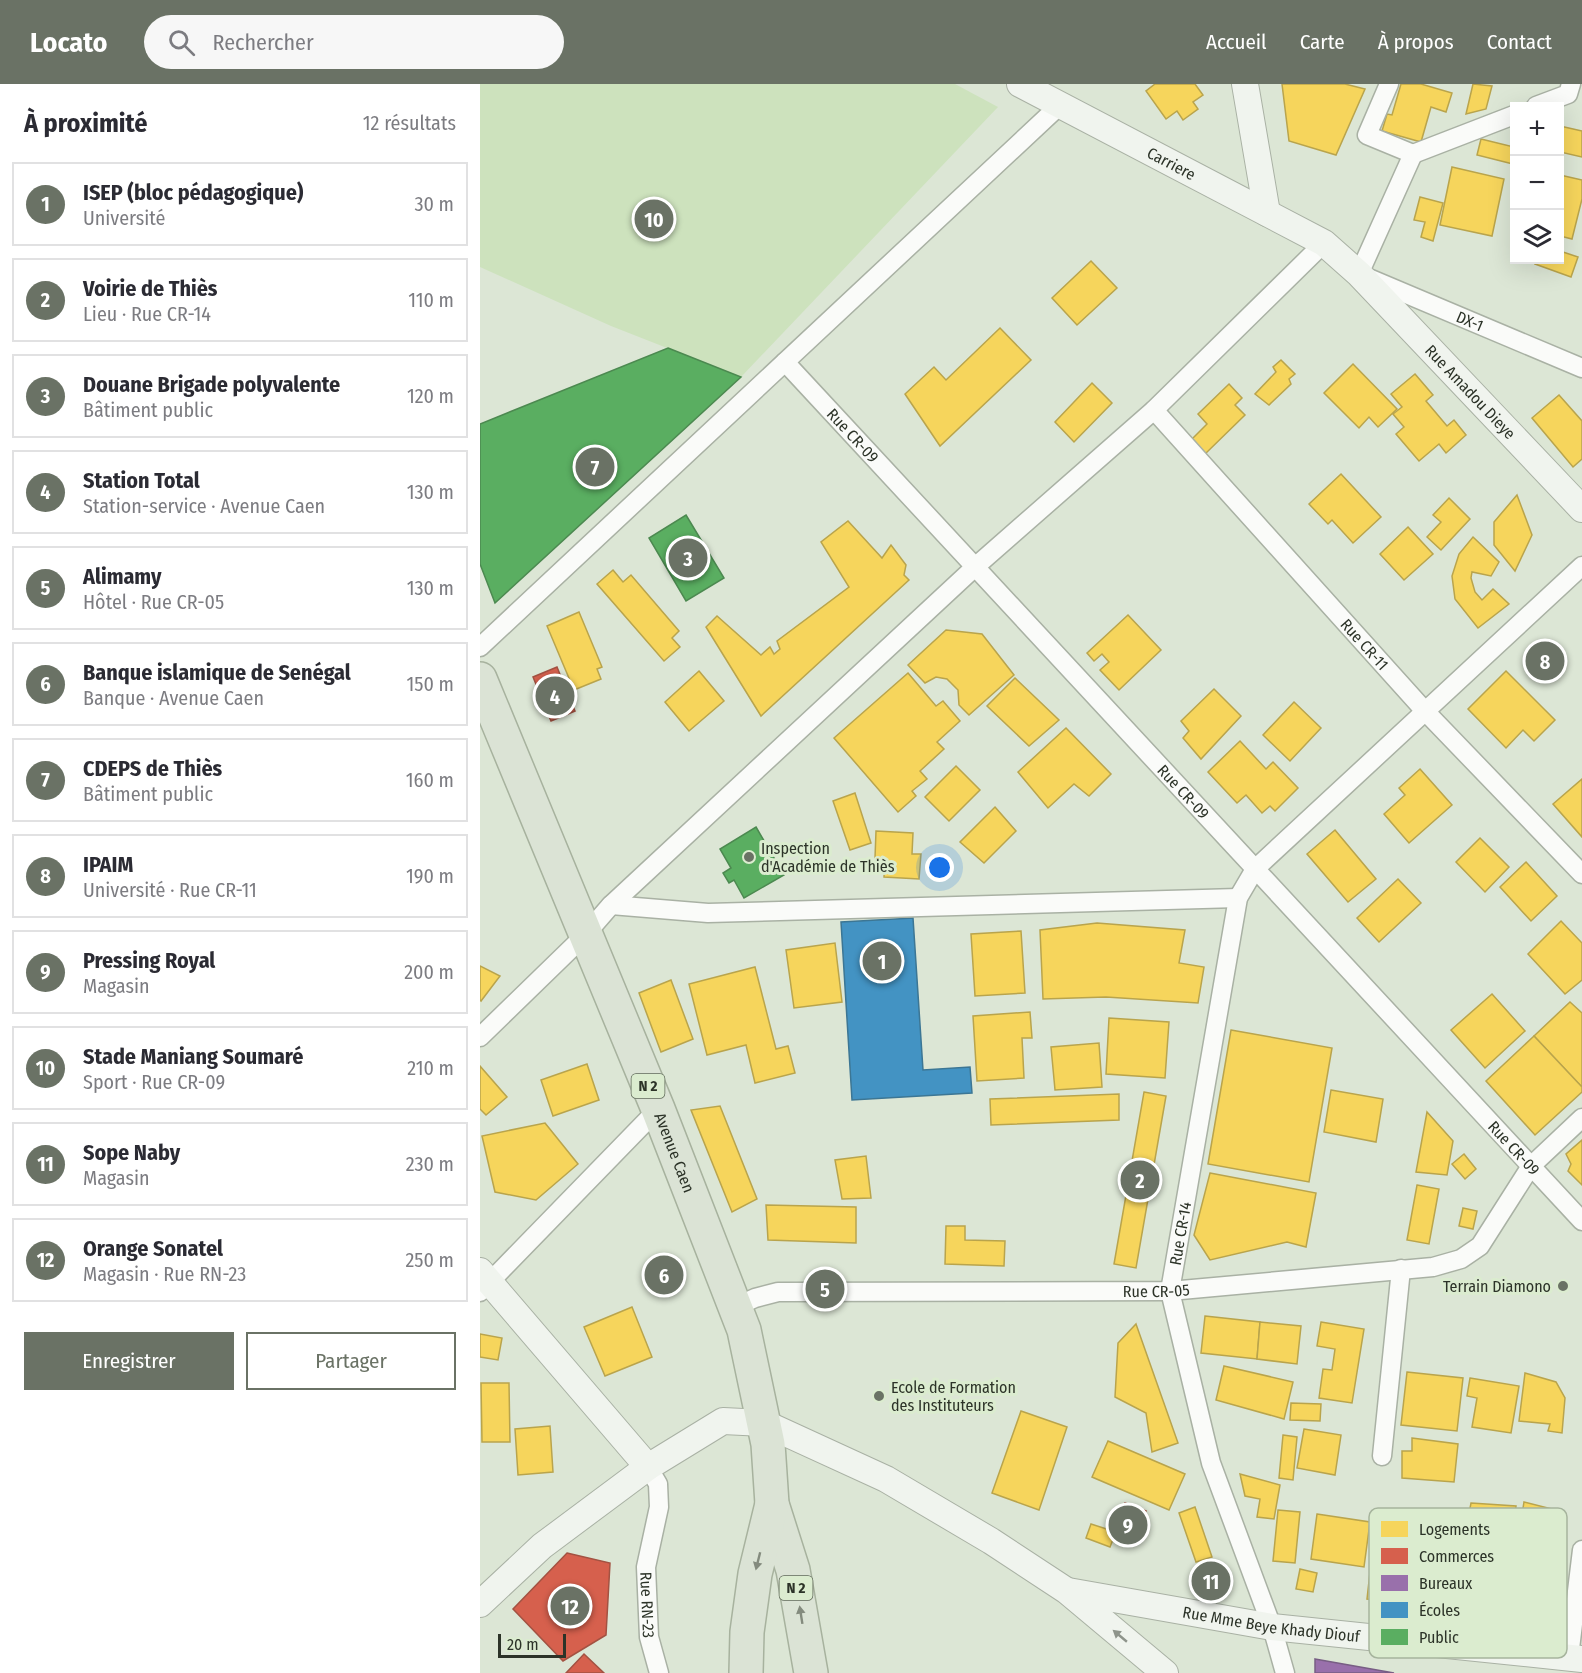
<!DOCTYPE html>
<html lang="fr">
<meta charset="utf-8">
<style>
body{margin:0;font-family:"Fira Sans Condensed",sans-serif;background:#f7f7f7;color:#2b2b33}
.controls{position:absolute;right:18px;top:18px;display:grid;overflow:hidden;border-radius:0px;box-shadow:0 6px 24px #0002}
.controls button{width:54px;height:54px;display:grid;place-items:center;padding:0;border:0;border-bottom:2px solid #e1e1e2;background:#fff;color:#2b2b33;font:30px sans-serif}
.scale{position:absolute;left:18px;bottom:15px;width:68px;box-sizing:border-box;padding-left:6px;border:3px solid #2c3328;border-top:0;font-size:16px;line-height:21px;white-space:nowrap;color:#2c3328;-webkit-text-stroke:4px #dbeccf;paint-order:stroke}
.you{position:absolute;left:460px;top:784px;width:21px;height:21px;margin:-15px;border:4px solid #fff;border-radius:50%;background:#1a73e8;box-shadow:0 0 0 9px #1a73e833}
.badge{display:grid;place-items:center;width:39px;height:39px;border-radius:50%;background:#6a7265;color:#fff;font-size:20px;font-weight:700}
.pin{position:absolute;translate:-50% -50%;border:3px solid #fff;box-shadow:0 2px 6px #0006}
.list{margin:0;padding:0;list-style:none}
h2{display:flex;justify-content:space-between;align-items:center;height:78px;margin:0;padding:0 24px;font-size:26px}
h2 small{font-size:20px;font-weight:400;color:#7c7c81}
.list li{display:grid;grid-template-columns:39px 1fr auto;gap:18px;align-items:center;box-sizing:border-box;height:84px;margin:0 12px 12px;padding:0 12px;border:2px solid #e1e1e2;border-radius:0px}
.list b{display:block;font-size:22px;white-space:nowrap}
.list p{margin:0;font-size:20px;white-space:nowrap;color:#7c7c81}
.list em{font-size:20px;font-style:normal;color:#7c7c81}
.actions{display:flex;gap:12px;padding:18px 24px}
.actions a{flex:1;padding:14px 0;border:2px solid #6a7265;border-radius:0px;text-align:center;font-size:21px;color:#6a7265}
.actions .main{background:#6a7265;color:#fff}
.icon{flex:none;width:33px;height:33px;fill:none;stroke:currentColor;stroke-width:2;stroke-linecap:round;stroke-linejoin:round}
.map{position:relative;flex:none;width:1102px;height:1589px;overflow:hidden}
header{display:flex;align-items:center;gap:36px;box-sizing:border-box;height:84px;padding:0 30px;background:#6a7265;color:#fff}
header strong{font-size:28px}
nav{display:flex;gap:33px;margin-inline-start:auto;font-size:21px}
.search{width:420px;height:54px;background:#f7f7f7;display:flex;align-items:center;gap:15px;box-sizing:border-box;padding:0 21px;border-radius:33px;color:#7c7c81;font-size:22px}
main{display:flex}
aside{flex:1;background:#fff}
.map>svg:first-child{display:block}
</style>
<header>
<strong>Locato</strong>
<div class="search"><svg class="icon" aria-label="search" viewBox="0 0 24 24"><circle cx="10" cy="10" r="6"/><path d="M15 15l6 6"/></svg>Rechercher</div>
<nav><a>Accueil</a><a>Carte</a><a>À propos</a><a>Contact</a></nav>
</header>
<main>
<aside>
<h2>À proximité<small>12 résultats</small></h2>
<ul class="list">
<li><span class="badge">1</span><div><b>ISEP (bloc pédagogique)</b><p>Université</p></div><em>30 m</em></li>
<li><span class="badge">2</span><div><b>Voirie de Thiès</b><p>Lieu · Rue CR-14</p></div><em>110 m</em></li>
<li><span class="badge">3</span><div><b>Douane Brigade polyvalente</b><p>Bâtiment public</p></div><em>120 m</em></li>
<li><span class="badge">4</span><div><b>Station Total</b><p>Station-service · Avenue Caen</p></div><em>130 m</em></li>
<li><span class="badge">5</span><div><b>Alimamy</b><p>Hôtel · Rue CR-05</p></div><em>130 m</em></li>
<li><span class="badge">6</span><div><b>Banque islamique de Senégal</b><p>Banque · Avenue Caen</p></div><em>150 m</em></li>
<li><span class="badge">7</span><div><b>CDEPS de Thiès</b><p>Bâtiment public</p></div><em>160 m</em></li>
<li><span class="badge">8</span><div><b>IPAIM</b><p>Université · Rue CR-11</p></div><em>190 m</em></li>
<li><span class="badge">9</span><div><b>Pressing Royal</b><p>Magasin</p></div><em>200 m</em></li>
<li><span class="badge">10</span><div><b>Stade Maniang Soumaré</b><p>Sport · Rue CR-09</p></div><em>210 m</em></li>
<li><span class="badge">11</span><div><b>Sope Naby</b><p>Magasin</p></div><em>230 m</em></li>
<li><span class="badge">12</span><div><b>Orange Sonatel</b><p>Magasin · Rue RN-23</p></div><em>250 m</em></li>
</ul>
<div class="actions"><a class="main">Enregistrer</a><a>Partager</a></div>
</aside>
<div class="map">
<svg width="1102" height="1589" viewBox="0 0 1102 1589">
<rect width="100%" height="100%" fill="#dce6d5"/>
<!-- green -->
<path fill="#cde2bd" d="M0,0H475L518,23L261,293L131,242L0,183Z"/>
<!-- homes -->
<g fill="#f6d55c" stroke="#b9a44c" stroke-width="1.5">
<path d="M675,0H715L723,11L713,18L718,25L703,36L697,27L686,35L666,7Z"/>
<path d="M802,0H865L885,5L856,71L809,57Z"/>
<path d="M921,0H941L972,9L966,28L951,23L941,58L902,47L907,30L912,31Z"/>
<path d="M993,0L1012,2L1006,25L986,30Z"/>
<path d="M1080,42L1102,47V73L1080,68Z"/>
<path d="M1001,55L1034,63L1033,80L997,71Z"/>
<path d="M972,83L1024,95L1012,152L960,141Z"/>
<path d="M1080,91L1102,96V115L1092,155L1080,152Z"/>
<path d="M940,113L963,119L953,157L941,153L945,138L934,136Z"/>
<path d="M1080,167L1098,173L1091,193L1055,180L1057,176H1080Z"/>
<path d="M611,177L637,204L597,241L572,214Z"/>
<path d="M520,244L551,276L460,362L425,310L454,283L466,296Z"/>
<path d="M801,276L815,290L809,295L811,300L789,321L775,310L796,288L793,283Z"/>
<path d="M873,280L917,325L898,343L889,333L879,344L844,309Z"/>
<path d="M935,290L953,311L946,317L967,342L974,336L986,351L966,369L959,360L939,377L916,350L924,343L913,330L922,323L911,310Z"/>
<path d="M612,299L632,319L594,358L575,338Z"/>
<path d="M749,300L762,314L755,321L765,331L723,372L710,357L727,340L718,330Z"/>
<path d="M1079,311L1102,337V375L1093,383L1052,334Z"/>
<path d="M861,390L901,433L873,459L852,436L848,440L829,420Z"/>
<path d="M1037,411L1052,451L1035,487L1014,461V438Z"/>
<path d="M969,414L990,435L961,466L947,453L961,438L953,431Z"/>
<path d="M368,437L402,474L411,461L426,481L424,491L429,496L281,632L226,543L237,532L281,571L290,563L294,570L300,565L297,557L369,503L341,458Z"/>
<path d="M928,443L953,470L924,496L900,470Z"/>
<path d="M993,453L1019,478L1011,492L992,488L991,494L995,508L1002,516L1013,505L1029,520L998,544L975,515L972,492L979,470Z"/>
<path d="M133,486L143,498L151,491L199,547L192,554L200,563L184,577L117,500Z"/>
<path d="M99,528L122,583L117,585L121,595L94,606L67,542Z"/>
<path d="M648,531L681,566L639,606L620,586L629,578L622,570L614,577L607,569Z"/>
<path d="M466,546L502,550L534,591L489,631L479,621L478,606L467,595L456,593L445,599L428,581Z"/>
<path d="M219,587L244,617L209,647L185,618Z"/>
<path d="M1026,587L1075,636L1054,657L1043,646L1026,664L988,625Z"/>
<path d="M428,589L456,622L463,617L480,637L457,658L464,665L440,687L447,695L432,707L436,712L418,728L354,654Z"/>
<path d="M535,594L579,636L549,662L507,622Z"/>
<path d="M734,605L761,632L721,675L703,654L709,647L701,637Z"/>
<path d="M814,618L841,644L810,677L783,651Z"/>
<path d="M586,644L631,690L609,712L594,700L568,724L538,688Z"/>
<path d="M760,657L786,685L793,678L818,704L795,727L790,722L782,729L766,711L757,719L728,688Z"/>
<path d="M476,682L500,706L469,737L445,713Z"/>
<path d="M940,685L972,721L929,759L904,730L925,711L919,704Z"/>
<path d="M1102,695V753L1073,720Z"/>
<path d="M375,709L391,759L370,766L353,717Z"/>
<path d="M515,723L536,747L504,779L480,758Z"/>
<path d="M855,746L896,795L868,818L827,770Z"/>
<path d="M396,747L433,749L432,770H441L439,795L404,793L405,774H395Z"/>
<path d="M1000,754L1029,783L1005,808L976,778Z"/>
<path d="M1046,778L1077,812L1051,837L1020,803Z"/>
<path d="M918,795L941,819L899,858L877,834Z"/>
<path d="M1081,837L1102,859V896L1085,910L1048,870Z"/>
<path d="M617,839L705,846L699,879L724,883L718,919L626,913L563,915L560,846Z"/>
<path d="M541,847L545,909L495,912L491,850Z"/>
<path d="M355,859L362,918L314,924L306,866Z"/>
<path d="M0,882L20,892L1,917L0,916Z"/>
<path d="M275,883L296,965L308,962L315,989L275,999L266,961L227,971L209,900Z"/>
<path d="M191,896L213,955L181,968L159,909Z"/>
<path d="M1012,910L1045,947L1005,984L971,946Z"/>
<path d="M1090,918L1102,929V1003L1054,952Z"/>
<path d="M550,928L552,954H542L544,994L497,997L493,932Z"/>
<path d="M629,934L689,938L685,994L626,990Z"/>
<path d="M751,946L852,964L829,1098L728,1080Z"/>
<path d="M1054,952L1102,1003V1008L1055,1051L1006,997Z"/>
<path d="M619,959L622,1003L575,1006L571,963Z"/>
<path d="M107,980L119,1016L73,1032L61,996Z"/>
<path d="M0,982L27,1013L6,1031L0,1025Z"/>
<path d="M851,1006L903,1015L896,1058L844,1048Z"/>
<path d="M664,1008L686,1012L656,1184L634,1180Z"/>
<path d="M639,1010V1036L511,1041L510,1015Z"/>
<path d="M240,1022L277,1115L252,1128L211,1026Z"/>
<path d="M947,1028L973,1057L967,1091L936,1088Z"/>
<path d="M65,1039L98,1080L56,1116L15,1108L2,1052Z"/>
<path d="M1102,1056V1101L1088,1087L1091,1080L1086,1070Z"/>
<path d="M984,1070L996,1085L985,1095L972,1080Z"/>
<path d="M386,1072L391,1114L362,1115L355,1076Z"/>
<path d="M730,1089L836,1109L826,1163L807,1158L730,1176L714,1151Z"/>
<path d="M937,1101L959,1105L949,1160L927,1156Z"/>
<path d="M286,1121L376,1123V1159L288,1156Z"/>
<path d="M983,1124L997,1127L993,1145L979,1142Z"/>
<path d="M466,1142H485V1156L525,1157L524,1182L465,1180Z"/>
<path d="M152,1223L172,1273L125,1292L104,1243Z"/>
<path d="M725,1232L780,1238L777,1275L721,1269Z"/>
<path d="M780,1238L821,1242L817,1280L777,1275Z"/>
<path d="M841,1238L884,1245L872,1319L839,1314L843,1285L852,1286L855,1265L837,1262Z"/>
<path d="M656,1240L698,1359L672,1368L666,1329L635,1313L638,1259Z"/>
<path d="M0,1250L22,1254L18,1276L0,1273Z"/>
<path d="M744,1282L813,1298L804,1335L736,1316Z"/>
<path d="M927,1288L983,1294L977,1347L921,1341Z"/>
<path d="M1045,1289L1076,1298L1085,1314L1082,1349L1068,1347L1070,1340L1039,1337Z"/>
<path d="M990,1294L1039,1302L1031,1349L992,1343L997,1314L987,1312Z"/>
<path d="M1,1299H29L30,1358H2Z"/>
<path d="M811,1319L841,1320L840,1337L810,1336Z"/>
<path d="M541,1327L587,1343L559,1426L512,1409Z"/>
<path d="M70,1342L73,1388L38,1391L35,1345Z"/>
<path d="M824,1345L861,1351L855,1391L817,1384Z"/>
<path d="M803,1351L817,1353L813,1396L799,1394Z"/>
<path d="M932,1354L978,1360L974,1398L922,1394V1367H932Z"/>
<path d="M628,1357L705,1390L689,1426L612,1393Z"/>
<path d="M760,1390L800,1401L794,1435L777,1433L780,1415L765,1412Z"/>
<path d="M1044,1418L1076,1426L1066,1486L1034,1481Z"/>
<path d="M991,1419L1036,1422L1030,1476L981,1471Z"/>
<path d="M715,1423L732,1473L716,1478L699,1429Z"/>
<path d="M798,1426L820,1428L815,1479L793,1477Z"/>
<path d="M837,1430L890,1438L884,1483L831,1475Z"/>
<path d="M611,1440L636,1448L630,1463L606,1454Z"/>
<path d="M892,1470L954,1476L952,1500L966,1502L963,1523L887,1515Z"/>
<path d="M820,1485L837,1489L833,1508L816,1505Z"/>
</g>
<!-- shops -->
<g fill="#d6604d" stroke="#a35242" stroke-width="1.5">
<path d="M77,583L95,627L71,637L53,593Z"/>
<path d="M645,1419L666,1427L656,1452L635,1443Z"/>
<path d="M87,1469L130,1479L126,1551L83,1577L33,1525Z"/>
<path d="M104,1570L124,1589H86Z"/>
</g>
<!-- offices -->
<path fill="#9970ab" stroke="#785e84" stroke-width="1.5" d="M835,1575L914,1589H835Z"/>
<!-- schools -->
<path fill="#4393c3" stroke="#3c7694" stroke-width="1.5" d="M433,834L443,986L490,983L492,1009L372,1016L361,838Z"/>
<!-- public -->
<g fill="#5aae61" stroke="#4c8950" stroke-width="1.5">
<path d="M188,264L261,293L15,519L0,480V340Z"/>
<path d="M206,431L244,494L206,517L169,454Z"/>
<path d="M276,743L304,791L264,814L254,796L249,799L243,789L251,784L240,765Z"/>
</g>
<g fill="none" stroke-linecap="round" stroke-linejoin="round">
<defs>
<g id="street">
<path d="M909,0L887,51L933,70L1034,31"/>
<path d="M1056,22L1088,10L1091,0"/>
<path id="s1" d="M933,70L879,190L1102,284"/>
<path id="s2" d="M305,278L1102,1137"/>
<path id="s3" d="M674,326L944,626L1102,790"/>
<path d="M0,563L580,21"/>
<path d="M131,821L228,829L758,814"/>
<path d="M0,953L105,851L131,821L495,483L674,326L844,159"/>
<path d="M0,1208L178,1025"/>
<path id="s4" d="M255,1223L275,1214L298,1208L690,1207L953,1183L981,1175L1000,1162L1051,1082L1102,1034"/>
<path d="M902,1372L921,1185"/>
<path id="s5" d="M168,1383L178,1400L179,1423L166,1483L169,1553L179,1589"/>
<path d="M1089,1573L1102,1466"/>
<path id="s6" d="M805,1589L792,1543L731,1379L690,1207L758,814L775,785L1102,482"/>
</g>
<g id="secondary">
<path id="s7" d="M540,0L844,159L879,190L1102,425"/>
<path d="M765,0L787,129"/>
<path d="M0,1187L168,1383"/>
<path id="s8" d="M588,1507L792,1543L1102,1575"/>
<path d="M0,1520L62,1462L168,1383L243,1337L284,1339L406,1395L511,1457L587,1507L685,1589"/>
</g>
<g id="highway">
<path id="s9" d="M0,595L178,1025L264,1246L288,1360L292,1420L313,1486L331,1589"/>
<path d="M266,1589L267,1548L275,1490L292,1420"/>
</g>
</defs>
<!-- street casing -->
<use href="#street" stroke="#a9b1a4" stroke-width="21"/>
<!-- secondary casing -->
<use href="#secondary" stroke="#a9b1a4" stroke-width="28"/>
<!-- highway casing -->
<use href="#highway" stroke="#a7b29e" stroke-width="36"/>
<!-- street -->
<use href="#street" stroke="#fafbf9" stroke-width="18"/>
<!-- secondary -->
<use href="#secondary" stroke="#f0f4ee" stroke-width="26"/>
<!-- highway -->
<use href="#highway" stroke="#dbe3d5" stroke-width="33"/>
</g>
<!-- one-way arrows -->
<defs><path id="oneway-solid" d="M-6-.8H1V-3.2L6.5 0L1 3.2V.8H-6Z" transform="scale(1.5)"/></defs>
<g fill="#848b7e">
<use href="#oneway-solid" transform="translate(278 1477) rotate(104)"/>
<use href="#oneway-solid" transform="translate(321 1531) rotate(-99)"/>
</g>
<use fill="#8e948b" href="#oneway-solid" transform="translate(640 1552) rotate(-140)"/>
<!-- markers -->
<g fill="#6a7265" stroke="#dbeccf" stroke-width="2">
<circle cx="269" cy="773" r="6"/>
<circle cx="1083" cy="1202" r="6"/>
<circle cx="399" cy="1312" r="6"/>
</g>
<g text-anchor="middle" stroke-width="6" stroke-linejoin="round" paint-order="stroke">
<!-- shield labels -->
<g fill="#dbeccf" stroke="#606a5a" stroke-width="1.5">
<rect x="151.5" y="990" width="33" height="24" rx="4.5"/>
<rect x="299.5" y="1492" width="33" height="24" rx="4.5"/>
</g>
<g font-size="15" font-weight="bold" fill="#2c3328">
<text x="168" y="1007">N 2</text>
<text x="316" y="1509">N 2</text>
</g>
<!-- street labels -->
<g font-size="16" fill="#2c3328" stroke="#dbeccf">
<text dy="6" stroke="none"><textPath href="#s7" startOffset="171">Carriere</textPath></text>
<text dy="6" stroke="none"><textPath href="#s1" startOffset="252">DX-1</textPath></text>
<text dy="6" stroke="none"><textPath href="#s7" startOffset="552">Rue Amadou Dieye</textPath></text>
<text dy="6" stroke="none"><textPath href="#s2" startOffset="100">Rue CR-09</textPath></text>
<text dy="6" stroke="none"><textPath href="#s3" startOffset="315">Rue CR-11</textPath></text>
<text dy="6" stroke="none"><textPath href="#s2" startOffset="586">Rue CR-09</textPath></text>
<text dy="6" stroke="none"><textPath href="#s2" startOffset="1072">Rue CR-09</textPath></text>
<text dy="6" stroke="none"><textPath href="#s9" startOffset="512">Avenue Caen</textPath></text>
<text dy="6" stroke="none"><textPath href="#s6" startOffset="458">Rue CR-14</textPath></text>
<text dy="6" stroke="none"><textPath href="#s4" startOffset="424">Rue CR-05</textPath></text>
<text dy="6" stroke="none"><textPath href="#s5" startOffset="142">Rue RN-23</textPath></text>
<text dy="6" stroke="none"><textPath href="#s8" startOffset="206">Rue Mme Beye Khady Diouf</textPath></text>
</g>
<!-- poi labels -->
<g font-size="16" fill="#2c3328" stroke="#dbeccf" text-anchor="start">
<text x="281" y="770">Inspection<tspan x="281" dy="18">d'Académie de Thiès</tspan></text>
<text x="1071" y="1208" text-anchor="end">Terrain Diamono</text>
<text x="411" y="1309">Ecole de Formation<tspan x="411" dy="18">des Instituteurs</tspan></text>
</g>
</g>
<!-- legend -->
<rect x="889" y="1424" width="198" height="150" rx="9" fill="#dbeccf" stroke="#a6b49d" stroke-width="1.5"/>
<rect x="901" y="1437" width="27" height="16" fill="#f6d55c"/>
<rect x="901" y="1464" width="27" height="16" fill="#d6604d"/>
<rect x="901" y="1491" width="27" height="16" fill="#9970ab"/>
<rect x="901" y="1518" width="27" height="16" fill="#4393c3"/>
<rect x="901" y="1545" width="27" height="16" fill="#5aae61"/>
<g font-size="16" fill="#2c3328">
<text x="939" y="1451">Logements</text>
<text x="939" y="1478">Commerces</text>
<text x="939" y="1505">Bureaux</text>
<text x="939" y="1532">Écoles</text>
<text x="939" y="1559">Public</text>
</g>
</svg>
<div class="controls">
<button>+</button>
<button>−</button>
<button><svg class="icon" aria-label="layers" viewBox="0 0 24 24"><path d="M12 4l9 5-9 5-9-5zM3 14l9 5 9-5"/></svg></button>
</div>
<div class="scale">20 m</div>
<div class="you"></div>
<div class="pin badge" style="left:402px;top:877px">1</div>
<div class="pin badge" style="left:660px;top:1096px">2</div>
<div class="pin badge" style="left:208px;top:474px">3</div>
<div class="pin badge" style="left:75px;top:612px">4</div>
<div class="pin badge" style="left:345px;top:1205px">5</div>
<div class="pin badge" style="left:184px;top:1191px">6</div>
<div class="pin badge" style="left:115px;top:383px">7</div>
<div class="pin badge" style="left:1065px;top:577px">8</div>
<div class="pin badge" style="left:648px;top:1441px">9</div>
<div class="pin badge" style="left:174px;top:135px">10</div>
<div class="pin badge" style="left:731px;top:1497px">11</div>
<div class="pin badge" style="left:90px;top:1522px">12</div>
</div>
</main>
